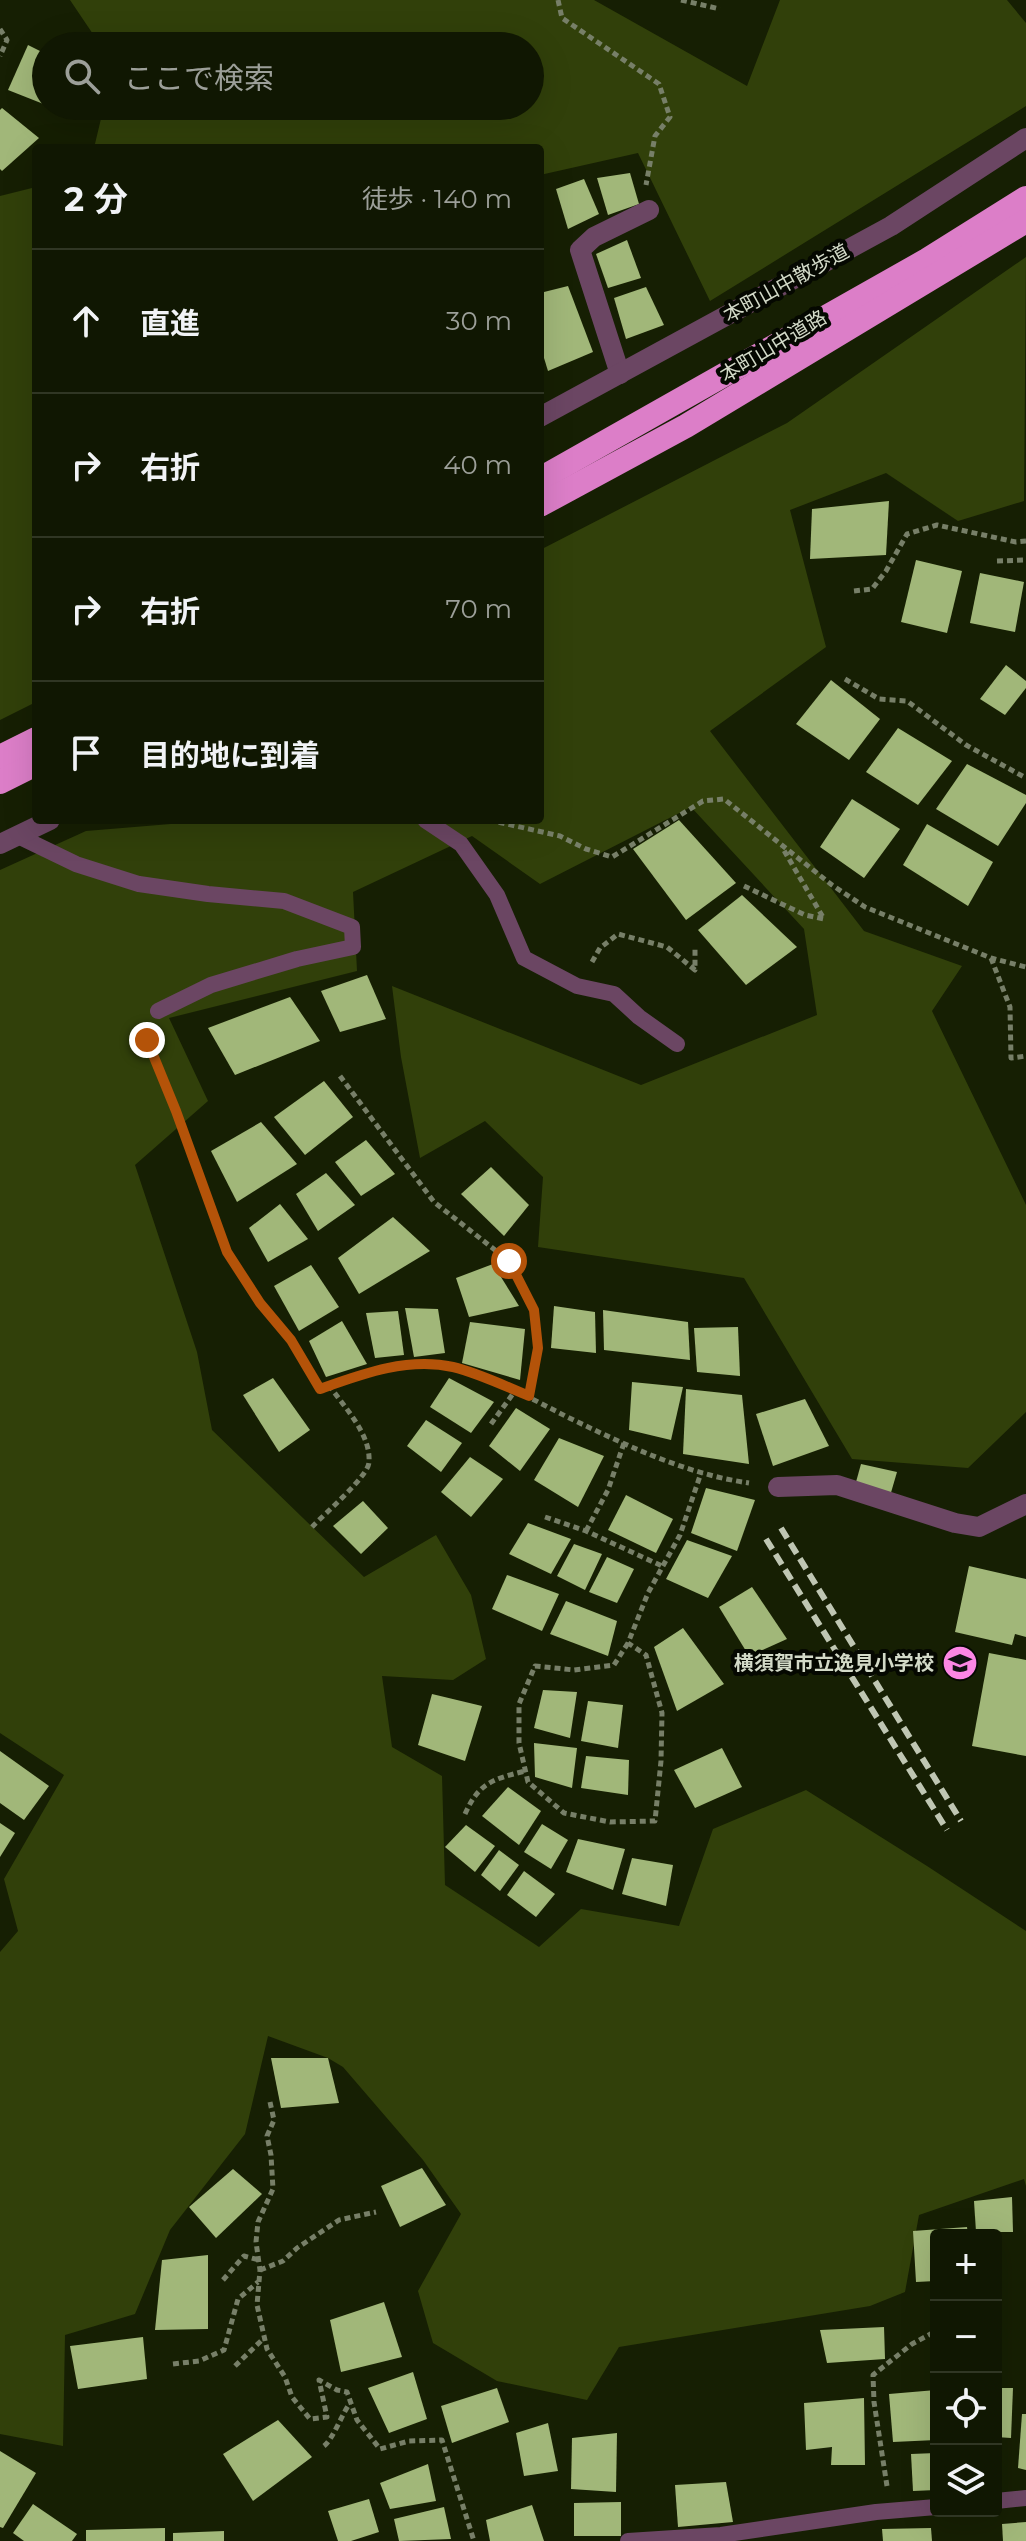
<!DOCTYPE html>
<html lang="ja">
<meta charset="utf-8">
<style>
body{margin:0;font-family:Montserrat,"Noto Sans JP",sans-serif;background:#19200c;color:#f1f3f6}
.controls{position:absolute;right:24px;bottom:24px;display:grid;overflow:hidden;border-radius:8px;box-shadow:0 8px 32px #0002}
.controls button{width:72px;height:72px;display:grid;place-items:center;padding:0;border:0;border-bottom:2px solid #303624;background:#101702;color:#f1f3f6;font:40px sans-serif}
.stop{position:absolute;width:24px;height:24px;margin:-18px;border:6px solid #b45309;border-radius:50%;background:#fff}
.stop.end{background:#b45309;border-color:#fff;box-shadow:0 2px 8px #0008}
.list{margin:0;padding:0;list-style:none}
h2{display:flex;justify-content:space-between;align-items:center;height:104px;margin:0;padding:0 32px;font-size:34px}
h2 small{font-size:26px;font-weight:400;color:#9c9f99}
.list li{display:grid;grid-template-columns:52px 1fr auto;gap:24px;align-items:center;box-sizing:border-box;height:144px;padding:0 32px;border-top:2px solid #303624}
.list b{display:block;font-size:30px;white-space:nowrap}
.list em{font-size:26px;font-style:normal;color:#9c9f99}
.icon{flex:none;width:44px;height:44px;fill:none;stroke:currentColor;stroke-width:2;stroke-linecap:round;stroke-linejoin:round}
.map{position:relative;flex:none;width:1026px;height:2541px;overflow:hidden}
.search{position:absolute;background:#101702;box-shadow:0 8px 32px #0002;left:32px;top:32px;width:512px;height:88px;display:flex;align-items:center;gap:20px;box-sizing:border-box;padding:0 28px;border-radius:44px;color:#9c9f99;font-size:30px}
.panel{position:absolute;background:#101702;box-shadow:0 8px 32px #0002;left:32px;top:144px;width:512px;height:680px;border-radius:8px}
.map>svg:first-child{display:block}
</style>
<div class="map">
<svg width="1026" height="2541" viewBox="0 0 1026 2541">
<rect width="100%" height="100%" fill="#161f03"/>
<!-- green -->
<g fill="#31400a">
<path d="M70,0H594L747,86L780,0H1007L1026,23V106L710,301L638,153L540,175V148H94L104,106H530V46H101Z"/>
<path d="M36,187V702L0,720V196Z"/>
<path d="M1026,257L1024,501L958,521L886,473L790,510L826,647L710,731L864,931L962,966L932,1011L1026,1205V1412L968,1468L852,1459L744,1278L538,1247L543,1177L485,1121L420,1158L401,1057L392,986L641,1085L817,1015L804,929L691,807L540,884L472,836L353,892L357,971L169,1018L208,1101L135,1165L197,1352L212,1430L364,1577L436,1535L471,1595L486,1659L453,1680L382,1676L392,1747L442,1776L445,1885L539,1947L581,1909L679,1926L713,1829L806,1790L927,1866L1026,1931V2186L1024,2179L919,2215L905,2292L870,2306L619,2347L587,2400L497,2381L433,2343L418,2291L461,2214L423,2160L343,2067L328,2058L268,2036L245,2134L170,2230L135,2314L65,2335L63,2446L0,2434V1952L18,1931L4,1879L64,1775L0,1733V870L86,831L219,820H540V550L787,423Z"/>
</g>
<!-- building -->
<g fill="#a1b779">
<path d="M28,45L46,54V105L8,90Z"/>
<path d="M2,108L39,138L2,171L0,169V110Z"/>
<path d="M630,173L639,204L608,215L597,178Z"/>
<path d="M584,179L599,214L568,229L556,189Z"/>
<path d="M627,240L641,278L608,288L596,254Z"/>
<path d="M568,286L593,352L548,371L540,345V293Z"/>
<path d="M646,287L664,325L626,339L614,298Z"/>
<path d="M889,501L886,555L810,559L812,509Z"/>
<path d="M916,560L962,571L947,633L901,622Z"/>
<path d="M980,573L1024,582L1015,632L970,623Z"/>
<path d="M1006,665L1026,681V688L1005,715L980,699Z"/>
<path d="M831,680L880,719L849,760L796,724Z"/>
<path d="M898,728L952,761L918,805L866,772Z"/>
<path d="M967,764L1026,795V803L998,846L936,809Z"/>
<path d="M852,799L900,829L864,878L820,847Z"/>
<path d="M679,820L736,883L686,920L633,849Z"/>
<path d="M927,824L993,862L968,906L903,865Z"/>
<path d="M742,895L797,947L746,985L698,930Z"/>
<path d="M367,975L386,1019L340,1032L321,991Z"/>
<path d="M290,997L320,1041L235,1075L208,1028Z"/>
<path d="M324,1081L353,1117L305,1155L274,1117Z"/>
<path d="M261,1122L297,1164L237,1202L211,1151Z"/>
<path d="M366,1140L395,1174L361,1196L335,1162Z"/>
<path d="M491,1167L529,1205L504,1236L461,1194Z"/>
<path d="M326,1173L355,1205L318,1231L296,1194Z"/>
<path d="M280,1204L308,1239L268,1262L249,1228Z"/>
<path d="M393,1217L430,1251L359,1294L338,1258Z"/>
<path d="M493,1264L519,1306L469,1317L456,1278Z"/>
<path d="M311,1265L339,1307L299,1331L274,1286Z"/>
<path d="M554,1306L595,1312L596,1353L551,1348Z"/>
<path d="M405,1308L438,1309L445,1353L414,1357Z"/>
<path d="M603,1310L688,1322L690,1360L604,1350Z"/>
<path d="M398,1311L404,1355L375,1358L366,1313Z"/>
<path d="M342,1321L367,1364L326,1377L309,1341Z"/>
<path d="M470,1322L525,1329L520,1380L462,1363Z"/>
<path d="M738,1327L740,1376L697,1372L694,1328Z"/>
<path d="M273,1378L310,1430L279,1452L243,1395Z"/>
<path d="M449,1378L494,1402L471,1433L430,1407Z"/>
<path d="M632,1382L683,1387L671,1440L629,1430Z"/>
<path d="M686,1389L742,1395L749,1464L683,1454Z"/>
<path d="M805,1399L829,1446L773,1466L756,1414Z"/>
<path d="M516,1408L550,1429L520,1471L489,1446Z"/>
<path d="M426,1420L462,1443L441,1472L407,1446Z"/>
<path d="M559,1438L604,1456L578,1507L534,1480Z"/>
<path d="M470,1457L503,1479L471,1517L441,1492Z"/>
<path d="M861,1464L897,1472L890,1496L856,1482Z"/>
<path d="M706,1488L755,1500L737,1551L691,1533Z"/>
<path d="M626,1495L673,1519L656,1553L608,1530Z"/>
<path d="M363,1501L388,1528L361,1554L333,1526Z"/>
<path d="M528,1523L571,1539L551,1574L509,1554Z"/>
<path d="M687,1540L732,1556L708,1598L666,1579Z"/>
<path d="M574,1544L602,1554L585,1590L557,1576Z"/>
<path d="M607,1557L634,1569L617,1603L589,1592Z"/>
<path d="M969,1566L1026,1579V1637L1015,1634L1012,1645L955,1632Z"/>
<path d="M507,1575L559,1594L542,1631L492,1609Z"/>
<path d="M752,1587L787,1639L749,1656L719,1607Z"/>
<path d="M566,1601L617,1621L608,1656L550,1634Z"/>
<path d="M683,1628L724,1684L677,1711L654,1647Z"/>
<path d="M989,1653L1026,1660V1756L972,1746Z"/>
<path d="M543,1690L577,1692L570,1738L534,1728Z"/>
<path d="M432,1694L482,1706L465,1761L418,1745Z"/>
<path d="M588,1701L623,1705L618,1748L581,1741Z"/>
<path d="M534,1743L577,1748L572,1788L535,1777Z"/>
<path d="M722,1748L742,1787L695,1808L674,1770Z"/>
<path d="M0,1751L49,1786L24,1820L0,1803Z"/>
<path d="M586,1756L629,1760L628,1795L581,1788Z"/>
<path d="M508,1787L541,1811L519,1845L482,1816Z"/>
<path d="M0,1823L15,1833L0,1857Z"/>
<path d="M542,1824L568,1840L551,1869L524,1852Z"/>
<path d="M466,1825L495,1846L475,1872L445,1847Z"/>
<path d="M578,1839L625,1849L613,1890L566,1872Z"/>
<path d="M499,1850L519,1865L500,1891L481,1875Z"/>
<path d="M632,1858L673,1865L666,1906L622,1894Z"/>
<path d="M524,1871L555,1894L536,1917L507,1895Z"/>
<path d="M271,2058H328L339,2103L281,2108Z"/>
<path d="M422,2168L446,2205L400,2227L381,2186Z"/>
<path d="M233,2169L262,2194L216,2238L189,2207Z"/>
<path d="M1012,2197L1013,2232H976L974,2201Z"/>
<path d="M967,2227L968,2235H936V2281L916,2282L913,2231Z"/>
<path d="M208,2255V2329L155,2330L162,2260Z"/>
<path d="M384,2302L402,2357L341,2372L330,2320Z"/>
<path d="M884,2327L885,2359L827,2363L820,2330Z"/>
<path d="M143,2337L147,2379L78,2389L70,2346Z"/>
<path d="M413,2372L427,2419L389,2433L368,2388Z"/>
<path d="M497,2388L509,2422L452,2443L441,2406Z"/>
<path d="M996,2388H1013L1011,2438L996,2437Z"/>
<path d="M936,2390V2440L893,2442L889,2394Z"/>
<path d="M864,2398L865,2465H831L832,2447L806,2450L804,2403Z"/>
<path d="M1022,2414H1026V2470L1018,2468Z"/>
<path d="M278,2420L312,2457L253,2501L223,2454Z"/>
<path d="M548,2423L558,2471L524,2476L516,2433Z"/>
<path d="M617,2433L616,2492L571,2489L572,2438Z"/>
<path d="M0,2451L36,2473L3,2528L0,2527Z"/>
<path d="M936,2453V2490L913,2491L911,2454Z"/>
<path d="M428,2464L436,2501L390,2509L380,2483Z"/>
<path d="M726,2482L733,2522L678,2527L675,2485Z"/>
<path d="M369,2499L379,2532L351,2541H338L328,2511Z"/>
<path d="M621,2502V2536H574V2503Z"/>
<path d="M33,2504L77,2534L72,2541H24L13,2533Z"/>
<path d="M532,2505L544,2541H490L486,2520Z"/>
<path d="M444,2507L451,2539L399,2541L394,2519Z"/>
<path d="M1026,2522V2541H1003L1002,2524Z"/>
<path d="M165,2528V2541H86V2530Z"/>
<path d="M931,2528L932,2541H883L882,2529Z"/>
<path d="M224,2531V2541H173V2533Z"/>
</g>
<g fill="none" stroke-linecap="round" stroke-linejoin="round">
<!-- path -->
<g stroke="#777f68" stroke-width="5" stroke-dasharray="6 4" stroke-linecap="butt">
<path d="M558,0L562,18L659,84L670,117L655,136L646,185"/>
<path d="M681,0L720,9"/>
<path d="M0,29L7,40L0,56"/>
<path d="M997,561L1026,560"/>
<path d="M854,591L872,589L886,571L907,534L937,525L1016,542L1026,541"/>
<path d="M845,679L879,699L907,701L966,745L1026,778"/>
<path d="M489,820L560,836L586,849L612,857L703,801L724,799L832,885L865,907L991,958L1026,967"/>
<path d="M744,886L805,915L824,919L782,847"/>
<path d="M991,958L1010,1007L1011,1058L1026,1056"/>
<path d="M592,962L600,948L618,934L667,947L695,970V948"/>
<path d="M148,1035L147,1040L176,1111L227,1252L260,1303L291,1340L320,1389C353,1377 384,1365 420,1365C479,1364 532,1401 584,1425C636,1450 692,1475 749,1483"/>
<path d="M340,1076L434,1202L509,1261L534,1310L538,1348L529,1396"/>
<path d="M491,1424L515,1391"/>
<path d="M545,1517L586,1531L662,1566"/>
<path d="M312,1527C323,1515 369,1476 369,1462C371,1434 344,1407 329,1385"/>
<path d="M586,1531L608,1490L624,1443"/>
<path d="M628,1643L614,1665L574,1670L535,1666L519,1704V1743L528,1782L564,1813L610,1822L655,1821L661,1761L662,1713L646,1655L628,1643L648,1593L680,1535L701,1473"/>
<path d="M465,1814C479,1782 494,1779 525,1771"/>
<path d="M270,2102L274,2120L267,2136L271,2155L273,2189L258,2222L256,2242L260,2270L257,2305L267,2349L285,2377L292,2397L310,2419L327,2417L319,2380L337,2390L347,2392L357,2420L380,2449L409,2441L442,2440L474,2541"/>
<path d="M260,2270L283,2261L297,2248L339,2220L376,2212"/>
<path d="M223,2280L244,2256L259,2260"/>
<path d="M173,2364L199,2361L224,2350L238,2299L258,2282"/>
<path d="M235,2366L264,2338"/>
<path d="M324,2446C333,2439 342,2414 350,2403"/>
<path d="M887,2486L874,2402L873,2375L912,2344L936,2331"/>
</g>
<!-- lane -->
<g stroke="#6b4663" stroke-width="16">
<path d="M425,820L461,844L497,895L524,958L577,986L614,994L639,1017L677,1044"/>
<path d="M18,836L76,864L139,884L208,894L284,901L352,927L353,947L297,959L211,985L158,1011"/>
<path d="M996,2501L1026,2498"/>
<path d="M628,2541L721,2535L876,2512L936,2507"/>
</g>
<!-- street -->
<g stroke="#6b4663" stroke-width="20">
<path d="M620,374L580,250L594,237L649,210"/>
<path d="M540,417L891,226L1026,138"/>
<path d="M0,844L50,820"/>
<path d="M778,1487L837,1485L955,1523L979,1527L1026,1504"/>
</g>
<!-- highway -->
<g stroke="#dc7ec8" stroke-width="24">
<path d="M540,479L927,260L1026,198"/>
<path d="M540,505L686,426L1026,221"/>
<path d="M0,757L36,739"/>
<path d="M0,782L36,764"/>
</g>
<!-- rail -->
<g stroke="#bfc6b3" stroke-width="6" stroke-dasharray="12 6" stroke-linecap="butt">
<path d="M781,1528L961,1821"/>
<path d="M766,1539L947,1830"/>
</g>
</g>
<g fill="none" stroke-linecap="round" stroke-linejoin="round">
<!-- route -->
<path stroke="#b45309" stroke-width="10" d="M147,1040L176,1111L227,1252L260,1303L291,1340L320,1389C362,1374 407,1357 453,1367C478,1373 505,1386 529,1396L538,1348L534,1310L509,1261"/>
</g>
<!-- icons -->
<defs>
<symbol id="school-disc" viewBox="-11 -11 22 22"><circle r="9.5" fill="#fc86e4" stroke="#050801"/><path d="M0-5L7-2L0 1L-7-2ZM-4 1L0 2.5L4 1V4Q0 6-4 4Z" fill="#111"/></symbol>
</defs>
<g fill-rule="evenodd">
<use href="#school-disc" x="940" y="1643" width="40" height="40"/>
</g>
<g text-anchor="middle" stroke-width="8" stroke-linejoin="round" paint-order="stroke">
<!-- street labels -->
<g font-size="20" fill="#d3dac8" stroke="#050801">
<text transform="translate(786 283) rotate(-29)" y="7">本町山中散歩道</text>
<text transform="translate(773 346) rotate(-31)" y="7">本町山中道路</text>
</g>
<!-- poi labels -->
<g font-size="20" font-weight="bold" fill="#d3dac8" stroke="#050801" text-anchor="end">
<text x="934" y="1670">横須賀市立逸見小学校</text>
</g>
</g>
</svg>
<div class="controls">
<button>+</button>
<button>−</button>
<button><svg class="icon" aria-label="locate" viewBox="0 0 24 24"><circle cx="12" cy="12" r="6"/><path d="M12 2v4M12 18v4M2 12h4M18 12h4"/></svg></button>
<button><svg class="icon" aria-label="layers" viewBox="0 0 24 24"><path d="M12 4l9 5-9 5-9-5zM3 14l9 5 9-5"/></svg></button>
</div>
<div class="stop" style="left:509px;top:1261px"></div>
<div class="stop end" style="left:147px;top:1040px"></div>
<div class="search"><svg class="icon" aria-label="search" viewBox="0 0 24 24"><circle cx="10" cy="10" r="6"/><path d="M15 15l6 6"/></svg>ここで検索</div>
<section class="panel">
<h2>2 分<small>徒歩 · 140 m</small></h2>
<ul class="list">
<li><svg class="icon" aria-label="ahead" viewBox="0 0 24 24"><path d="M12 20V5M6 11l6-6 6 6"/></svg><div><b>直進</b></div><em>30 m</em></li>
<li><svg class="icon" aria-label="right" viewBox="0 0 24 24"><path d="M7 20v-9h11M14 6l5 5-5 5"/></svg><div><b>右折</b></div><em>40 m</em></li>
<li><svg class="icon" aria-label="right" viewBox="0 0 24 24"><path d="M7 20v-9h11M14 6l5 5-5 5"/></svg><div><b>右折</b></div><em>70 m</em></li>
<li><svg class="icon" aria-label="arrive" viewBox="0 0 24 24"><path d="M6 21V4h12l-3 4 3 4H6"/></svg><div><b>目的地に到着</b></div></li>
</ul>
</section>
</div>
